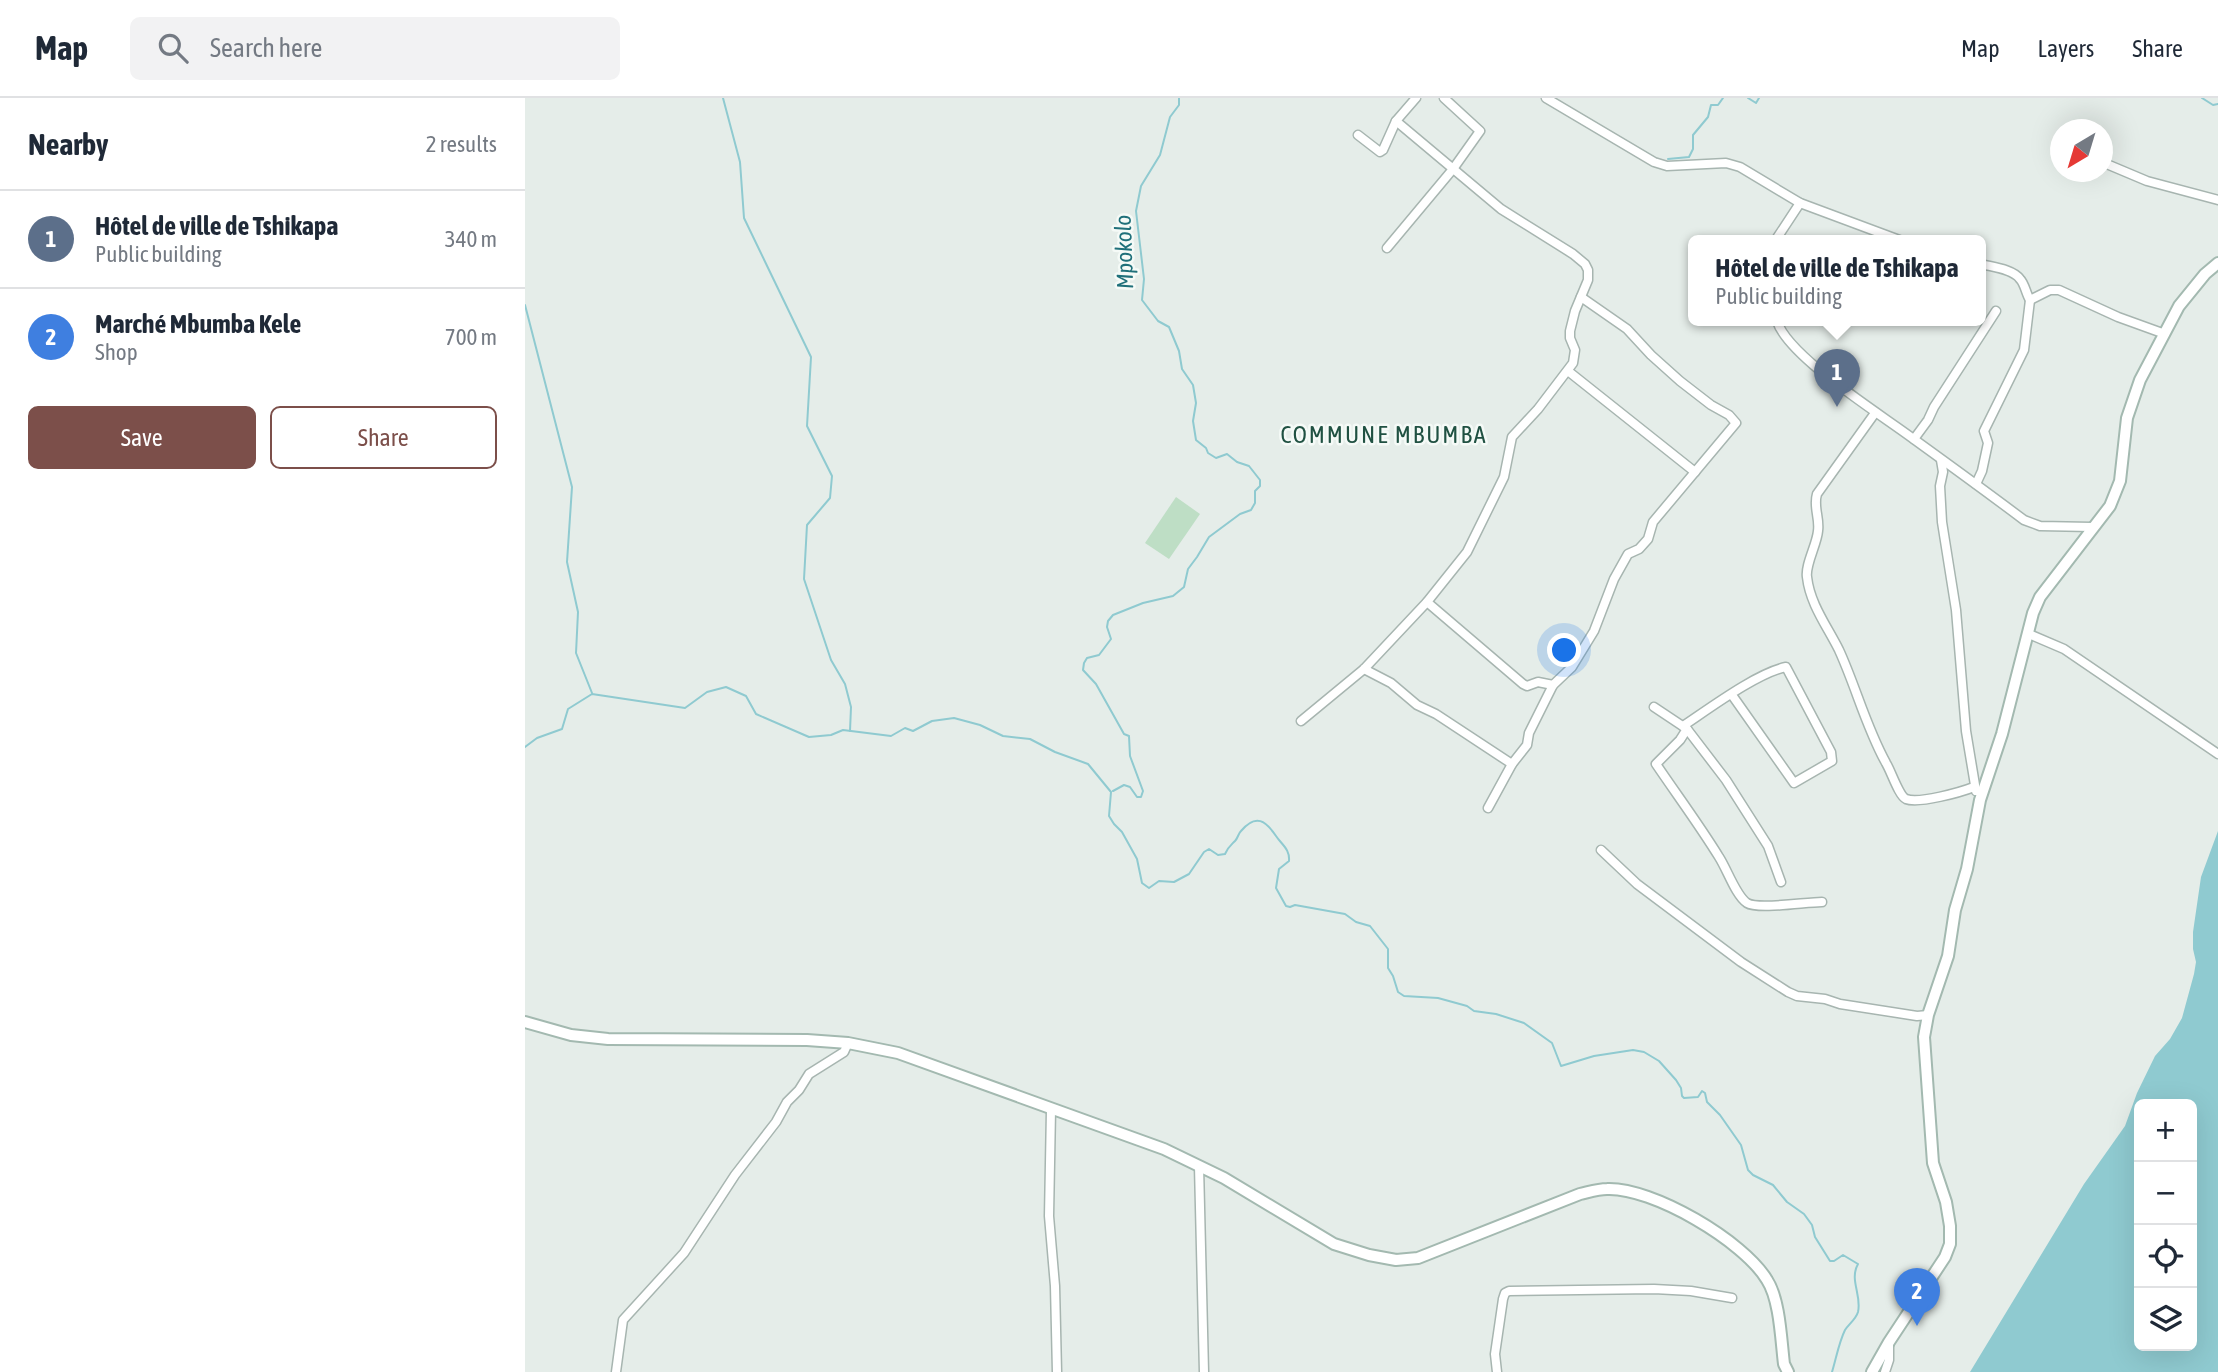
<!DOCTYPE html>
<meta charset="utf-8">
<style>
body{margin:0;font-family:"Asap Condensed",sans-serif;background:#f2f2f3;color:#1f2937}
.controls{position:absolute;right:21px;bottom:21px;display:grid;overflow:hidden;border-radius:10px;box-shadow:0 7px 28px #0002}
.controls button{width:63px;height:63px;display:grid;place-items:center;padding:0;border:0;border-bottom:2px solid #e0e1e3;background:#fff;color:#1f2937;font:35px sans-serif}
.compass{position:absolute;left:1525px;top:21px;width:63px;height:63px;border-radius:50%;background:#fff;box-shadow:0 7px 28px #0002;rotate:218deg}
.you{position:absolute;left:1040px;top:553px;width:24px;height:24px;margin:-18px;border:5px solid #fff;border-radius:50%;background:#1a73e8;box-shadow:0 0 0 10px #1a73e833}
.badge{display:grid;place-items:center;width:46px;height:46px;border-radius:50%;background:#7c4f4a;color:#fff;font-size:23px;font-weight:700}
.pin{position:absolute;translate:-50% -58px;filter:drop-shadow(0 2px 4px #0008)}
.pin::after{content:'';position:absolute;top:37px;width:24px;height:21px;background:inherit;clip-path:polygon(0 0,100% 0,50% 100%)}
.popup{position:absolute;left:1163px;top:137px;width:298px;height:91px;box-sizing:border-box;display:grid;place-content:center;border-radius:10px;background:#fff;filter:drop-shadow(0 2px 5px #0005);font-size:23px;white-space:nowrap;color:#747a83}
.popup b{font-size:26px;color:#1f2937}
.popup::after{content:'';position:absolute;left:50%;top:100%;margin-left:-14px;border:14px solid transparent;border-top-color:#fff}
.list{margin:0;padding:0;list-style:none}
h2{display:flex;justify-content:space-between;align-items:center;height:91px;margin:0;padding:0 28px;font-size:30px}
h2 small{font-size:23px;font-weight:400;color:#747a83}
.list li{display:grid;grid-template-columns:46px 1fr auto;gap:21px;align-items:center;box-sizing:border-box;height:98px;padding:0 28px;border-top:2px solid #e0e1e3}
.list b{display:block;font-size:26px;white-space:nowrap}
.list p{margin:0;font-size:23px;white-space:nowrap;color:#747a83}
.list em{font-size:23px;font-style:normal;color:#747a83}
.actions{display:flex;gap:14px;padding:21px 28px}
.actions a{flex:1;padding:16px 0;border:2px solid #7c4f4a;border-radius:10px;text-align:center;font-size:24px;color:#7c4f4a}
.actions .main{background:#7c4f4a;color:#fff}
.icon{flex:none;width:38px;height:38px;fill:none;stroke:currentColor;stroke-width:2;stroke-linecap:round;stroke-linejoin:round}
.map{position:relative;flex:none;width:1693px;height:1274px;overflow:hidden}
header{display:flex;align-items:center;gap:42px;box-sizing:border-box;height:98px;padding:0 35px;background:#fff;border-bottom:2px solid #e0e1e3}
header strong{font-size:33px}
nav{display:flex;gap:38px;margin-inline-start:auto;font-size:24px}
.search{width:490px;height:63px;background:#f2f2f3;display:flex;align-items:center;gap:18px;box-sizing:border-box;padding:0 24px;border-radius:10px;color:#747a83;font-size:26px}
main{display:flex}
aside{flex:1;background:#fff}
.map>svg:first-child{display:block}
</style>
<header>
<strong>Map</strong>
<div class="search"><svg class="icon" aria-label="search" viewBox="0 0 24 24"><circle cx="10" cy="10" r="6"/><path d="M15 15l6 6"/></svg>Search here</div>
<nav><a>Map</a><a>Layers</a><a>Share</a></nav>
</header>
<main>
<aside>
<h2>Nearby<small>2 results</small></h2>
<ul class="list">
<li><span class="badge" style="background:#5c6f8a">1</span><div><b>Hôtel de ville de Tshikapa</b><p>Public building</p></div><em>340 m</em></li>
<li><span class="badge" style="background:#3f7fe0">2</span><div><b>Marché Mbumba Kele</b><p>Shop</p></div><em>700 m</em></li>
</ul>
<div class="actions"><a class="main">Save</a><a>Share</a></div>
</aside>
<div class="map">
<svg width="1693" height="1274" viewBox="0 0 1693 1274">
<rect width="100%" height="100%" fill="#e5ede9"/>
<!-- green -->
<path fill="#bedec5" d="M651,399L675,416L644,461L620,445Z"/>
<!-- water -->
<path fill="#8fcad0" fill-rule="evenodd" d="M1693,733V1274H1445L1559,1086L1600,1028L1612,995L1630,958L1645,941L1657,920L1669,876L1671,864L1668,851V834L1676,779ZM1614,1006H1667V1248H1614Z"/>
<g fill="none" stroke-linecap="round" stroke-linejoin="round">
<!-- stream -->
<g stroke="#8fcad0" stroke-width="2">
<path d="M198,0L215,64L219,120L286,259L282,328L307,378L305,400L282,427L279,481L306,562L320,586L326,609L325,633"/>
<path d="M1223,0L1231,5L1234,0"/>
<path d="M1677,0L1688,7L1693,6"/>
<path d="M1143,61L1164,59L1168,51V37L1183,19L1186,7H1193L1198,0"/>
<path d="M0,207L47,389L42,464L53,514L51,555L67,595"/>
<path d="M0,649L12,640L37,631L43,611L67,596L160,610L182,594L201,589L221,598L231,616L284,639L306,637L318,632L366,638L380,630L388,633L407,623L429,620L455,627L478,638L505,641L530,654L563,666L586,694L584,718L589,726L597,734L612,761L617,785L624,790L634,783L649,784L664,776L679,754L684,751L693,757L700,756C703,749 705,748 710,743C713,740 713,736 716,733C731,715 741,723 751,738C757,747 765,751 764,763L754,771L751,790L761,808L765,809L770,807L820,816L831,824L845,828L863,851V870L868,878L873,894L879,898L913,900L942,908L949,913L971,916L999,925L1027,945L1036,968L1069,958L1108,952L1119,954L1134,963L1151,982L1156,990L1157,998L1159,1000L1173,999L1177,993L1180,995L1182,1004L1195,1017L1216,1047L1223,1072L1228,1077L1248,1087L1262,1104L1279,1116L1287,1127L1290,1139L1305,1163H1309L1318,1157L1333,1166C1324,1182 1337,1197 1333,1214C1331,1221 1324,1226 1320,1232C1314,1244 1311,1261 1307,1274"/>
<path d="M588,693L599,687L605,689L612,699H616L618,693L605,658L604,638L599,636L571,586L558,572L559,565L562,560L574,557L586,541L582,529L583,523L588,517L618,505L648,498L659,489L663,471L672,459L684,439L715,416L726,412L730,405V393L735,388V382L724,368L712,364L702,356L691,360L683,355L681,350L671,342L668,323L671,305L668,287L657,271L654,253L644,229L633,223L617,202L619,181L611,113L616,88L635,57L645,19L654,7V0"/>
</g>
<defs>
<g id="street">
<path d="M1021,0L1129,64L1142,68L1201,65L1215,69L1275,105L1377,143"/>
<path d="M833,37L855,54L858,52L871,23L891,0"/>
<path d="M1584,67L1622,83L1693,102"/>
<path d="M1250,143L1275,105"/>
<path d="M862,150L928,71L955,33L919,0"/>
<path d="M1456,166C1467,169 1488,171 1495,181C1500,186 1501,196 1505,202L1525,192H1534L1593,219L1640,236"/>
<path d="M1252,223C1263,259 1357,317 1390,342C1426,368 1463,395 1499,422L1515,428L1567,429"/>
<path d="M1043,273L1170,374"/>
<path d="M1350,315L1292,396C1288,409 1295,420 1293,433C1292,446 1280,467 1282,479C1285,506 1302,528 1314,552C1331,589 1341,629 1361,665C1366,673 1374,698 1381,701C1394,706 1436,694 1449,689"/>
<path d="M1389,341L1403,322L1409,309L1471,213"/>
<path d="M1416,362L1418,374L1415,388L1417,424L1431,512L1441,633L1451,693"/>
<path d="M1451,386L1457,373L1463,345L1459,333L1499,252L1505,202"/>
<path d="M902,504L998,586L1002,588L1013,584L1028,587"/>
<path d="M1504,536L1539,551L1693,656"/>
<path d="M839,571L866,585L892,607L911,616L987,666"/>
<path d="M1129,609L1162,631L1201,682L1243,748L1256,784"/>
<path d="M776,623L839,571L902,504L942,454L979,379L987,339L1013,311L1048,265L1050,252L1045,240V233L1050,213L1063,182V172L1060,166L1048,156L976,111L871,23"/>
<path d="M1158,628C1185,610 1232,575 1261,569L1306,654L1307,663L1269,685L1207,597"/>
<path d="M1162,631L1155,642L1131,666C1152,697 1175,728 1194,759C1202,771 1211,798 1222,805C1233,812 1281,804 1297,804"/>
<path d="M963,710L987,666L1002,647L1004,635L1028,587L1047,569L1069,533L1089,481L1103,456L1114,451L1123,441L1128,424L1211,325L1204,317L1186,307L1155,283L1126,257L1102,231L1056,199"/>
<path d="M1076,752L1112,786L1216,864L1263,894L1272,898L1300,901L1315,906L1392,918L1403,917"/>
<path d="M526,1012L524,1118L530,1188L532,1274"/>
<path d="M674,1068L679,1274"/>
<path d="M91,1274L98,1222L159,1155L210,1077L251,1024L262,1004L274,992L284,976L319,954L323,945"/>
<path d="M972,1274L970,1256L978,1201L980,1195L984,1193L1129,1191L1166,1193L1207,1200"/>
<path d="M1360,1274L1364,1262V1244"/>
</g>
<g id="secondary">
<path d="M0,924L46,937L83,941L282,942L323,945L373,955L639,1051L699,1080L809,1146L844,1157L871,1162L893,1160L1055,1096C1064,1094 1073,1091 1082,1091C1127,1089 1219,1143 1242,1182C1255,1202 1256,1242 1259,1266L1263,1274"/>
<path d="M1347,1274L1364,1244L1420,1159L1425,1146V1128L1421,1104L1408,1065L1399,939L1403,917L1423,858L1430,812L1442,771L1455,702L1477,636L1508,515L1515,499L1585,408L1595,383L1602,320L1615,282L1654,208L1680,176L1693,165"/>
</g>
</defs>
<!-- street casing -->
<use href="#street" stroke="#a7b5b0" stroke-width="11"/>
<!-- secondary casing -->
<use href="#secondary" stroke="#a3b9b0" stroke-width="14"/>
<!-- street -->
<use href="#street" stroke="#fff" stroke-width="8"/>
<!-- secondary -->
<use href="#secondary" stroke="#fff" stroke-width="10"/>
</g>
<g text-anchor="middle" stroke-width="5" stroke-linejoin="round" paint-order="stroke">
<!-- water labels -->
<g font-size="23" font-style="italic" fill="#1f707a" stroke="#f5faf7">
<text transform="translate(599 154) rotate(-92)" y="8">Mpokolo</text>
</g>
<!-- quarter labels -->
<g font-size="24" letter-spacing="2" fill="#205142" stroke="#f5faf7">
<text x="859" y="345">COMMUNE MBUMBA</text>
</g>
</g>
</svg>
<div class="controls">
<button>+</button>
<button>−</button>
<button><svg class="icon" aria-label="locate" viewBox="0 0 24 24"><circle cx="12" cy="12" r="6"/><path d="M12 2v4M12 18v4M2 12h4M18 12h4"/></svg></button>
<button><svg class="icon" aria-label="layers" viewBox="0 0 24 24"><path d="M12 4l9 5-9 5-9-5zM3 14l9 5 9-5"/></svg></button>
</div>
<svg class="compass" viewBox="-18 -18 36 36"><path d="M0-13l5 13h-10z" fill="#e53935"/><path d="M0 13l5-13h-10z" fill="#747a83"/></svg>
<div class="you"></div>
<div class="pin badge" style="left:1312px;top:309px;background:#5c6f8a">1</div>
<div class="popup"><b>Hôtel de ville de Tshikapa</b>Public building</div>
<div class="pin badge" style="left:1392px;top:1228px;background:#3f7fe0">2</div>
</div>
</main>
